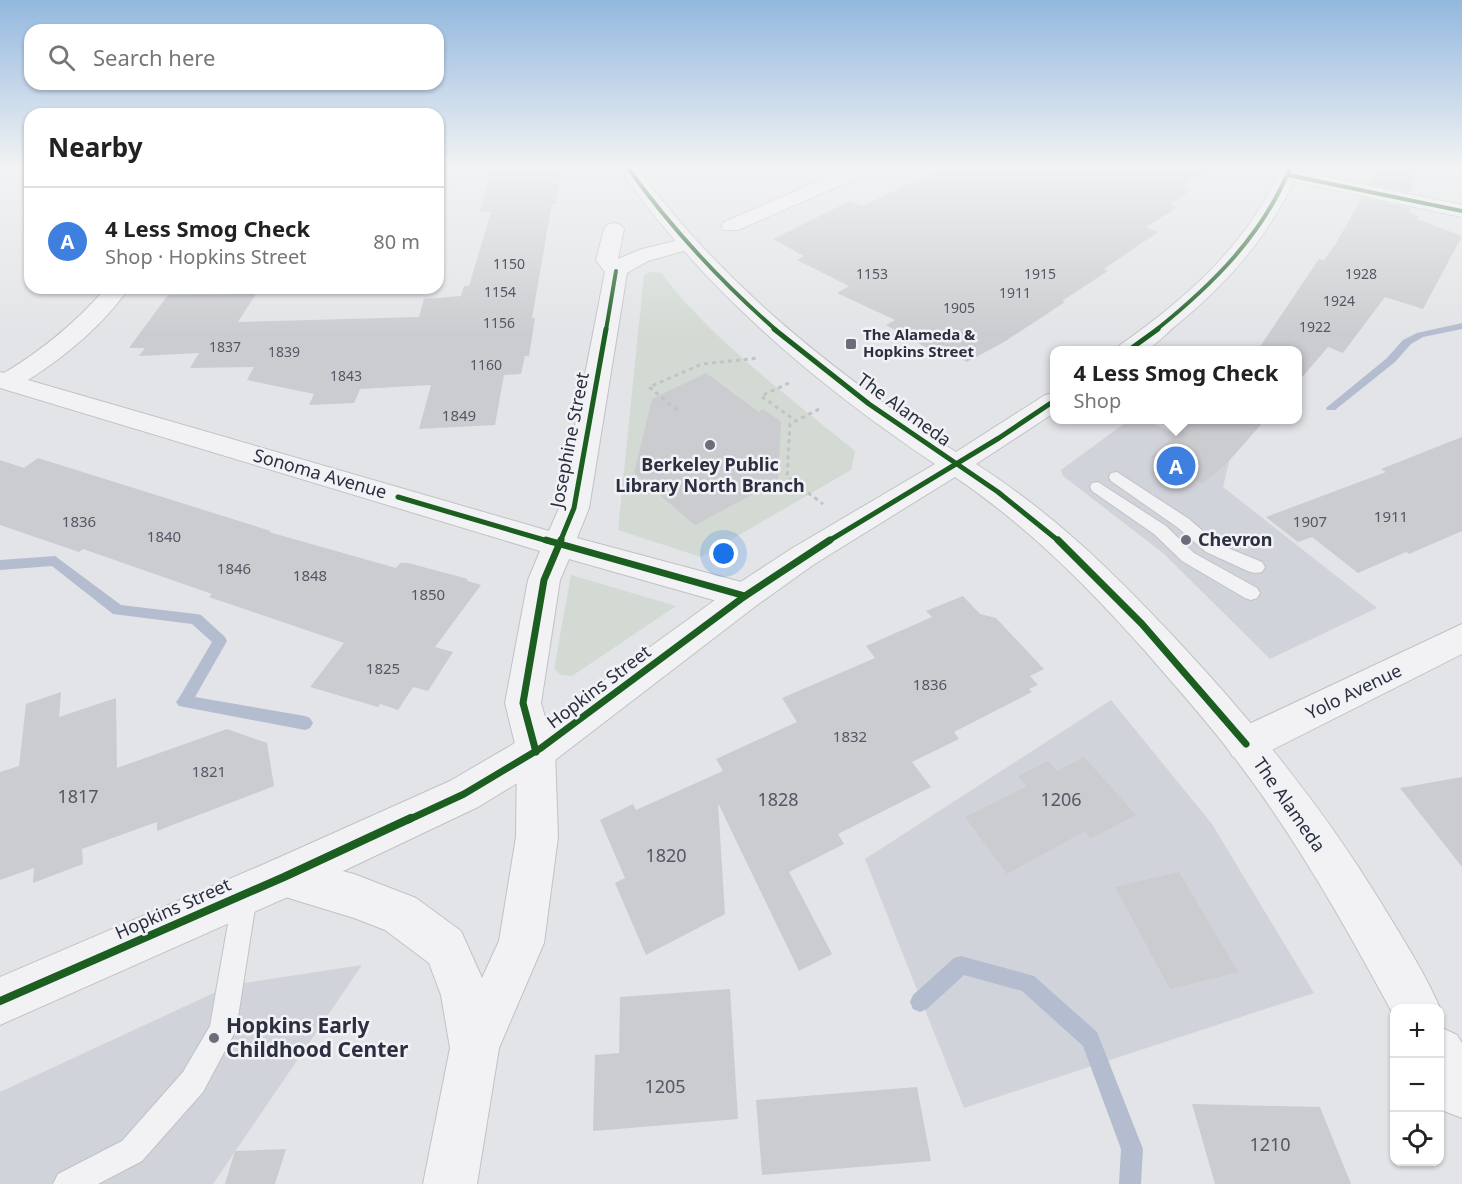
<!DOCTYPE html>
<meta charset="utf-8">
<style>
body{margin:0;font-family:"Noto Sans",sans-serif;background:#f6f6f6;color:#222}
.controls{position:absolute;right:18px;bottom:18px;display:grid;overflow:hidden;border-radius:12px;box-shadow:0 2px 4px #0004}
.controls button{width:54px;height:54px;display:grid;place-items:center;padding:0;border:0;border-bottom:2px solid #e0e0e0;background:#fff;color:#222;font:30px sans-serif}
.you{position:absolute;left:724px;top:554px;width:21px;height:21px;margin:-15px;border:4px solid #fff;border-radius:50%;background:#1a73e8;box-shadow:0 0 0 9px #1a73e833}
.badge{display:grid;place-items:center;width:39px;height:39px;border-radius:50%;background:#d93025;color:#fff;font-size:20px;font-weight:700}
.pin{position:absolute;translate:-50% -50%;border:3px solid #fff;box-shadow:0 2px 6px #0006}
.popup{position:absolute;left:1050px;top:346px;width:252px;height:78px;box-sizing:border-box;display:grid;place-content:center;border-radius:12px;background:#fff;filter:drop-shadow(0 2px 4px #0005);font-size:20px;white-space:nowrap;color:#767676}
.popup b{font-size:22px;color:#222}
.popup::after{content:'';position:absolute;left:50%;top:100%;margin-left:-12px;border:12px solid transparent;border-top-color:#fff}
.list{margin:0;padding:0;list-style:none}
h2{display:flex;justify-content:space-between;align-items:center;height:78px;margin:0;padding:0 24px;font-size:26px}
h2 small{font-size:20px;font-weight:400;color:#767676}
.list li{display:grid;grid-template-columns:39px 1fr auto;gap:18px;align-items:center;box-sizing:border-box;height:108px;padding:0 24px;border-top:2px solid #e0e0e0}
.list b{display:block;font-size:22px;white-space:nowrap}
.list p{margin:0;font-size:20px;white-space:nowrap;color:#767676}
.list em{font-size:20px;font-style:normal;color:#767676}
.icon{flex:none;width:33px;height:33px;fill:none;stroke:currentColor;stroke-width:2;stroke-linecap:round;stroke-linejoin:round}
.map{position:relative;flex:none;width:1462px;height:1184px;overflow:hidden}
.search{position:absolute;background:#fff;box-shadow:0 2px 4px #0004;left:24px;top:24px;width:420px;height:66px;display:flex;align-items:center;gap:15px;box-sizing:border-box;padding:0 21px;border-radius:18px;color:#767676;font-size:22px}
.panel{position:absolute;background:#fff;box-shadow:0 2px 4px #0004;left:24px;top:108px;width:420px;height:186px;border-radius:18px}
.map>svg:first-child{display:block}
</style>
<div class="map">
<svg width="1462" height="1184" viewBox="0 0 1462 1184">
<rect width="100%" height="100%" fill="#e2e4e7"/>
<!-- built -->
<g fill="#d1d3da">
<path d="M1129,420H1147L1229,462L1223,487L1377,608L1270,659L1163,553L1063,476L1061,470Z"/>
<path d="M1111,700L1212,824L1314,993L964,1108L865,859Z"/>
<path d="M362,965L213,1184H0V1092L231,985Z"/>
</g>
<!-- green -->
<g fill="#d2dad3">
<path d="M650,272L661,273C714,342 788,396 855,451L851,470L701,557L618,530L644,275Z"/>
<path d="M571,575L676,606L572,676L561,675L554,669Z"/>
</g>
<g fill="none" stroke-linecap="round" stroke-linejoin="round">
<!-- stream -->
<g fill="#b4bdcf" fill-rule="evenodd">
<path d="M1462,323V329L1423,337L1411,344L1395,362L1335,410H1327L1326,408L1387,358L1403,340L1417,333Z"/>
<path d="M55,556L121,605L196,614L201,615L225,637L227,641L195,697L305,716L310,718L313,723L310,728L305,730L179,706L176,702L179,698L212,642L192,624L113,614L52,566L0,570V560Z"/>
<path d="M961,956L1034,976L1097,1032L1143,1149L1141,1184H1119L1121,1149L1083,1046L1022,991L964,975L927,1009L920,1012L913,1009L910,1002L913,995L954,958Z"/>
</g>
</g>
<!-- building -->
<g fill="#cbcccf">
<path d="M492,168H561L556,204H552L550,215L532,318H535L529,356H525L521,374L504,375L495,425L419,429L431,385L360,389L354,403L309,405L314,394L247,380L254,367L190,368L199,353L139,356L145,348H129L168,295L256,294L238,322L419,317L424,299L461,296L464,286H469L491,212H480Z"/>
<path d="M945,168H1212L1181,187L1192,190L1170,204L1178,207L1146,227L1158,232L1104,269L1108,271L1062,301L1065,302L1004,342L967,362L952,354L945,358L886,325L895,320L837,293L849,286L797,260L804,256L773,239L850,201L862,206Z"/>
<path d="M1379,168H1414L1411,192L1370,184Z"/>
<path d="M1362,198L1410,208L1409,213L1419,216L1417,219L1462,236L1423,309L1385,297L1343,353L1328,347L1298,382V351H1257L1319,259L1324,260L1335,245Z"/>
<path d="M706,373L759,412L763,409L781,422L778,481L695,525L634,473L652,399Z"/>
<path d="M1192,420H1265L1228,462L1202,484L1151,457Z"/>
<path d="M1462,437V531L1409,554L1406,552L1358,573L1312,537L1298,542L1266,517L1386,472L1381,469Z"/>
<path d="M38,458L271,531L269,532L396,568L400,563H408L468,579L467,581L481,585L435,647L453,652L428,691L413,687L398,710L380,704L378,707L310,687L344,643L209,597L212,594L83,549L79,552L0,525V460L24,468Z"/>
<path d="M963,596L980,614L996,618L1044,669L1030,676L1038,685L1029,689L1032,692L954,732L959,739L912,762L931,787L838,834L844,844L789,872L832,954L799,971L718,803L725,914L646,955L615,883L625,878L600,820L633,804L636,810L723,771L716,759L797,722L782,698L875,658L866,646L932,617L926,611Z"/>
<path d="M61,692L59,717L116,698L117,768L227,729L267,743L274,786L157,831V822L82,849L83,864L33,883L34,868L0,880V772L19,766L26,704Z"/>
<path d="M1084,757L1136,815L1090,839L1085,831L1007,874L965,817L1027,786L1018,776L1048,761L1057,771Z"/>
<path d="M1462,777V867L1400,788Z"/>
<path d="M1179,872L1238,972L1170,989L1115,887Z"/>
<path d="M730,989L738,1119L593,1131L595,1055L619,1053L620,997Z"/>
<path d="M917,1087L931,1161L762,1175L756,1100Z"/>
<path d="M1192,1104L1320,1107L1351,1184H1215Z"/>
<path d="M286,1149L275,1184H225L235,1151Z"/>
</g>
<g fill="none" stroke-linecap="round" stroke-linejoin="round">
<defs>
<g id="service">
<path d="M1117,472L1189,519L1218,544L1262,562L1265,567L1262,572L1256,573L1250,572L1206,552L1177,527L1111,481L1109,477L1111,473Z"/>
<path d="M1098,482L1166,526L1194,553L1257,588L1260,593L1257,598L1251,600L1245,598L1182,561L1154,534L1092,491L1090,487L1092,483Z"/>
<path d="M245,883L253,887L257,895L236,1030L203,1092L142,1161L98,1184H53L58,1174L122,1141L183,1072L210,1026L233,895L237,887Z"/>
</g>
<g id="minor">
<path d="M849,168H874L871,172L738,230H724L721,226L724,222Z"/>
<path d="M1288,169L1462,205V217L1282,179L1279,175L1282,171Z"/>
<path d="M614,223L621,225L624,229L618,259L642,249L687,238L694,240L697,244L694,248L648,261L627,273L589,508L577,538L745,583L757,587L762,596L757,605L745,609L569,559L560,580L541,703L555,752L558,837L544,943L499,1048L477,1184H423L450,1048L441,995L429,963L385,930L354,918L269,892L262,877L269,862L284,856L354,874L416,898L461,931L482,978L499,941L516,837L517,752L505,703L528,580L540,551L0,388V372L4,373C43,350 76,322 106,288H129C103,325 66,356 28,380L549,531L559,508L605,272L596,260L604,229L607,225Z"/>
<path d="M1462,624V654L1260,756L1246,761L1232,756L1227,744L1232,732Z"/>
</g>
<g id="tertiary">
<path d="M619,168H637C722,284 836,375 956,452L1045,395L1054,393V413L976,464C1054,514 1111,570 1174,637C1251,719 1321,805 1380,901C1401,936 1424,971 1440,1008V1009L1394,1008V1016C1346,927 1296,838 1234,757C1206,720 1176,687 1146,652C1086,585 1030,528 955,477L813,565L757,605L555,760L478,807L299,892L0,1025V977L269,862L450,781L527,736L733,587L791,549L935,464C814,383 702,288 619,168Z"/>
<path d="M1281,168H1299C1274,232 1227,284 1174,327C1166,334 1155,346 1145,350C1138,353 1125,350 1117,350L1120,345C1186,299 1249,243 1281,168Z"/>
<path d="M1440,1027L1457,1035L1462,1043V1118L1444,1111L1440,1102Z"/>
</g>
</defs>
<!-- service casing -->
<use href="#service" stroke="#c1c2c5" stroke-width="2"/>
<!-- minor casing -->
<use href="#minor" stroke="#c1c2c5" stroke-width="2"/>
<!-- tertiary casing -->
<use href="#tertiary" stroke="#c1c2c5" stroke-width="2"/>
<!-- path -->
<g stroke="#c2c2c7" stroke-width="3" stroke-dasharray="4 4" stroke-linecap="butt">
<path d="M789,383L761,396L796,421"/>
<path d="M819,409L790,424L787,477L823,504"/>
<path d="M677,410L649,387L702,364L759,358"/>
</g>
<!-- service -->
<use href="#service" fill="#f2f2f4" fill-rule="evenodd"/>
<!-- minor -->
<use href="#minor" fill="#f2f2f4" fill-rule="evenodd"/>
<!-- tertiary -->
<use href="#tertiary" fill="#f2f2f4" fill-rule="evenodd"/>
<defs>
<g id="cycleway-far3">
<path d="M628,168C671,228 720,281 776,330"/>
<path d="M1288,175L1462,211"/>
<path d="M606,330L616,271"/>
<path d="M1156,330C1212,285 1263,235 1290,168"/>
</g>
<g id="cycleway-far2">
<path d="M774,329L869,404L998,492L1060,542"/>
<path d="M1129,350L1158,329"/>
<path d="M398,497L551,542"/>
<path d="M560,542L574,508L606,329"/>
<path d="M827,542L999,438L1054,401"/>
</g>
<g id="cycleway-far1">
<path d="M546,540L745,596"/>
<path d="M1058,540L1142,624L1246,744"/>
<path d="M536,752L523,703L544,580L561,540"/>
<path d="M408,820L464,794L541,748L745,596L830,540"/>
</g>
<path id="cycleway" d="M0,1001L284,877L411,818"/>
</defs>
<!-- cycleway-far3 casing -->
<use href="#cycleway-far3" stroke="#f1f2f6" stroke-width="6"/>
<!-- cycleway-far2 casing -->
<use href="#cycleway-far2" stroke="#f1f2f6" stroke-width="8"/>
<!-- cycleway-far1 casing -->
<use href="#cycleway-far1" stroke="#f1f2f6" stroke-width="10"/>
<!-- cycleway casing -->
<use href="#cycleway" stroke="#f1f2f6" stroke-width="12"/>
<!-- cycleway-far3 -->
<use href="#cycleway-far3" stroke="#1b5e20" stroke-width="4"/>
<!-- cycleway-far2 -->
<use href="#cycleway-far2" stroke="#1b5e20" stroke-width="5"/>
<!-- cycleway-far1 -->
<use href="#cycleway-far1" stroke="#1b5e20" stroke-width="7"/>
<!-- cycleway -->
<use href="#cycleway" stroke="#1b5e20" stroke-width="8"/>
</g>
<!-- sky -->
<linearGradient id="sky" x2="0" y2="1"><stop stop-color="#93b8de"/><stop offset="0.5" stop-color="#f2f3f4"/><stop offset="1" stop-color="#f2f3f4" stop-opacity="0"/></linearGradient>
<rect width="1462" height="334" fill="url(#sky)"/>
<!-- markers -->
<g fill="#6b6e7a" stroke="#f1f2f6" stroke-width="2">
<rect x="845" y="338" width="12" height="12" rx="3"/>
<circle cx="710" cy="445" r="6"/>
<circle cx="1186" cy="540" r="6"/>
<circle cx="214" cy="1038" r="6"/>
</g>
<g text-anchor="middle" stroke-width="5" stroke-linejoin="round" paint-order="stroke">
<!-- far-number labels -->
<g font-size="14" fill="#545764">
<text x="509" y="269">1150</text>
<text x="872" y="279">1153</text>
<text x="1040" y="279">1915</text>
<text x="1361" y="279">1928</text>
<text x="500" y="297">1154</text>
<text x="1015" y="298">1911</text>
<text x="1339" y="306">1924</text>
<text x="959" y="313">1905</text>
<text x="499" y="328">1156</text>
<text x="1315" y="332">1922</text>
<text x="225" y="352">1837</text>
<text x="284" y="357">1839</text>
<text x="486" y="370">1160</text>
<text x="346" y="381">1843</text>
</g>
<!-- far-poi labels -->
<g font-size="15" font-weight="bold" fill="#2b2f3f" stroke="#f1f2f6" text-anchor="start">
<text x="863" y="340">The Alameda &amp;<tspan x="863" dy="17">Hopkins Street</tspan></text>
</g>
<!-- number labels -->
<g font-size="15" fill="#545764">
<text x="459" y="421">1849</text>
<text x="1391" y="522">1911</text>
<text x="79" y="527">1836</text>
<text x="1310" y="527">1907</text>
<text x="164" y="542">1840</text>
<text x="234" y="574">1846</text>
<text x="310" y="581">1848</text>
<text x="428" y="600">1850</text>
<text x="383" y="674">1825</text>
<text x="930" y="690">1836</text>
<text x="850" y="742">1832</text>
<text x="209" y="777">1821</text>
</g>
<!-- street labels -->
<g font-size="18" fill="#2b2f3f" stroke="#f1f2f6">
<text transform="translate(904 410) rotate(36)" y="6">The Alameda</text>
<text transform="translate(570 440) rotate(-79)" y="6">Josephine Street</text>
<text transform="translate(320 474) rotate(16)" y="6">Sonoma Avenue</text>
<text transform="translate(599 687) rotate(-37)" y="6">Hopkins Street</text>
<text transform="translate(1354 692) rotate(-26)" y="6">Yolo Avenue</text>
<text transform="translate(1289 805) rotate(55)" y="6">The Alameda</text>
<text transform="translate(173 909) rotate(-24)" y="6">Hopkins Street</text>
</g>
<!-- poi labels -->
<g font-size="18" font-weight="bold" fill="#2b2f3f" stroke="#f1f2f6">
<text x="710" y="471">Berkeley Public<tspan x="710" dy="21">Library North Branch</tspan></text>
<text x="1198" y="546" text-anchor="start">Chevron</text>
</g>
<!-- near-number labels -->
<g font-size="18" fill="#545764">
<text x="78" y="803">1817</text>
<text x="778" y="806">1828</text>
<text x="1061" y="806">1206</text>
<text x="666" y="862">1820</text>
<text x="665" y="1093">1205</text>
<text x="1270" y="1151">1210</text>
</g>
<!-- near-poi labels -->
<g font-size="21" font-weight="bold" fill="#2b2f3f" stroke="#f1f2f6" text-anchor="start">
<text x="226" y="1033">Hopkins Early<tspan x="226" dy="24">Childhood Center</tspan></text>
</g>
</g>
</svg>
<div class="controls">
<button>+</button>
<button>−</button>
<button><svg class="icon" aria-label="locate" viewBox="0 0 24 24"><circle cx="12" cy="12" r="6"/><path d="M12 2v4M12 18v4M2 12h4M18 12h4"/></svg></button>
</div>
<div class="you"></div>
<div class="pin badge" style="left:1176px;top:466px;background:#3f7fe0">A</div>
<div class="popup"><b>4 Less Smog Check</b>Shop</div>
<div class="search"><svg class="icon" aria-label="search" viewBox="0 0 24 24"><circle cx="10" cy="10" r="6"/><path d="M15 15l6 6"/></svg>Search here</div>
<section class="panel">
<h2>Nearby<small></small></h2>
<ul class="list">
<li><span class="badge" style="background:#3f7fe0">A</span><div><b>4 Less Smog Check</b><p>Shop · Hopkins Street</p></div><em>80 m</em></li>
</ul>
</section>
</div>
